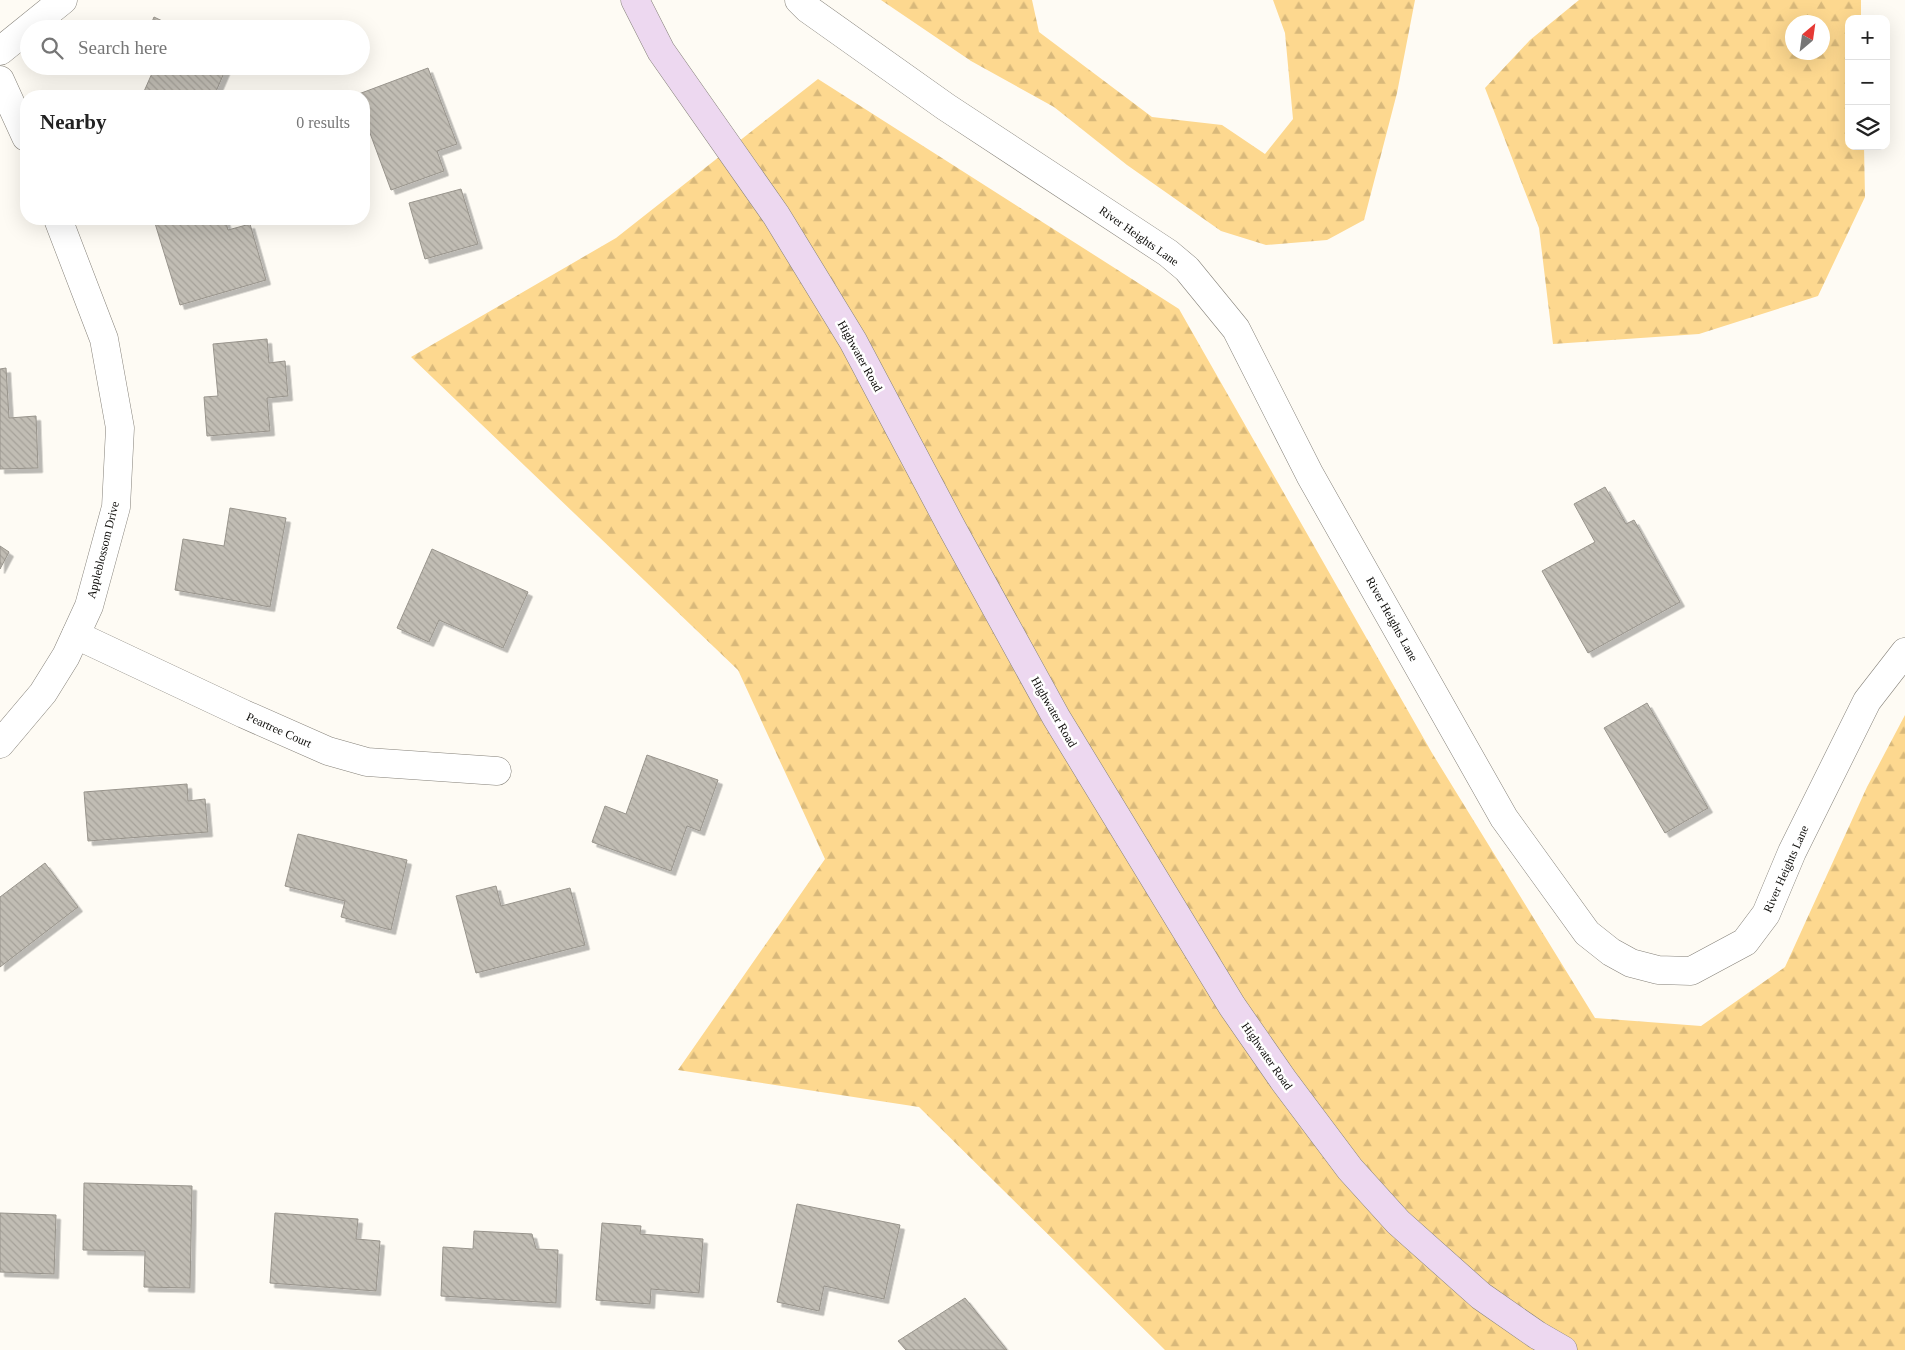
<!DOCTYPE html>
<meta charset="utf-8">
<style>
body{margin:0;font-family:Georgia,serif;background:#f2f2f2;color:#222}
.controls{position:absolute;right:15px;top:15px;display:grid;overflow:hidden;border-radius:10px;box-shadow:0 5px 20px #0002}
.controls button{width:45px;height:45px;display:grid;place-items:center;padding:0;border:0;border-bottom:1px solid #e0e0e0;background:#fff;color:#222;font:25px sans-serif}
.compass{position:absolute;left:1785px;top:15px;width:45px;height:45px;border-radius:50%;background:#fff;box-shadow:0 5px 20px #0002;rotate:29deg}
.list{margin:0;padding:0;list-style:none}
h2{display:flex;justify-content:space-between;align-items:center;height:65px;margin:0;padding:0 20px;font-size:21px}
h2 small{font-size:16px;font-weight:400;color:#767676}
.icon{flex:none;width:28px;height:28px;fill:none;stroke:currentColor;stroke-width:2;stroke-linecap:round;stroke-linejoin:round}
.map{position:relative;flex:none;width:1905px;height:1350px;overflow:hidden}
.search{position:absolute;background:#fff;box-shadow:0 5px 20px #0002;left:20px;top:20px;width:350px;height:55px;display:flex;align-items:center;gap:12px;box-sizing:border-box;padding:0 18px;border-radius:28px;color:#767676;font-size:19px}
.panel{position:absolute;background:#fff;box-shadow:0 5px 20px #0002;left:20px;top:90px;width:350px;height:135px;border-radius:20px}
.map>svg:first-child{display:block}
</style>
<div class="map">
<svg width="1905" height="1350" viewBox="0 0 1905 1350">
<defs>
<pattern id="forest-firs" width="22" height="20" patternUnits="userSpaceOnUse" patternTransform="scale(1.25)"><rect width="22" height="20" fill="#fdd88f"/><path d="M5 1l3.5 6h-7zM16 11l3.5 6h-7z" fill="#d8b87a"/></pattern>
<pattern id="building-back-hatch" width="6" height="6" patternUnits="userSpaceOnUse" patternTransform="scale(1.25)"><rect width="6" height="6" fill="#c1bdb4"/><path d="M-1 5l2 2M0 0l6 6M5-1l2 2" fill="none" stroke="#a5a199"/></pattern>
<filter id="shadow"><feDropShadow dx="4.5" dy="4.5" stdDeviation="0" flood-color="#0004"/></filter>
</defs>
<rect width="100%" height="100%" fill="#fefbf4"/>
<!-- forest -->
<g fill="url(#forest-firs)" fill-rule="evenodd">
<path d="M881,0H1032L1039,32L1152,117L1222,125L1265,154L1293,119L1285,33L1273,0H1415L1397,93L1364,220L1327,240L1266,245L1221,231L1127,165L1054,107L971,61Z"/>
<path d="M1579,0H1861V19H1849V146H1864L1865,197L1818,296L1699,334L1553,344L1539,228L1485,88L1530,40ZM1822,22V52H1792V22Z"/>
<path d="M818,79L1179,309L1432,753L1595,1018L1701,1026L1785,967L1867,787L1905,715V1350H1165L919,1107L678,1070L825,859L738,670L411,357L616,238Z"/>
</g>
<!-- building -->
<g fill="url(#building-back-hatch)" stroke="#98948c" filter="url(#shadow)">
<path d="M154,17L179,29H149Z"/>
<path d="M142,66H227L214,96H142L153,71Z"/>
<path d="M428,68L457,144L437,151L444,171L391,190L364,117V96H356V95Z"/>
<path d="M461,189L478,244L425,259L409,203Z"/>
<path d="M157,219H225L228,230L250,224L266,280L180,305L154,220Z"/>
<path d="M267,339L269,363L285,361L288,396L267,398L270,431L207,436L204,397L218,396L213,344Z"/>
<path d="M6,368L9,418L36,416L38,468L0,469V369Z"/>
<path d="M1605,487L1626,524L1634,520L1680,602L1588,653L1542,571L1595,542L1574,504Z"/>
<path d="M230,508L286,518L270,607L175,590L183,539L224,546Z"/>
<path d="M0,546L9,552L0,569Z"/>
<path d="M432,549L528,592L503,648L439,620L429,642L397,628Z"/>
<path d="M1647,703L1708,808L1665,833L1604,728Z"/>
<path d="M647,755L718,780L700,831L687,826L671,871L592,842L605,806L626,814Z"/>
<path d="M187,784L188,801L205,799L208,832L88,841L84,792Z"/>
<path d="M298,834L407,860L391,930L341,917L345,901L285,886Z"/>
<path d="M45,863L78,907L0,967V897Z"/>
<path d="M496,886L501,906L570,888L585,945L476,973L456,896Z"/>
<path d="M84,1183L192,1186L190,1288L144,1287L145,1251L83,1250Z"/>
<path d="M797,1204L900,1225L884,1299L824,1286L819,1311L777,1302Z"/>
<path d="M0,1213L56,1215L54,1274L0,1272Z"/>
<path d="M275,1213L358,1219L356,1239L380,1241L376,1291L270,1283Z"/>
<path d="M602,1223L641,1226L640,1234L703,1239L699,1293L651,1289L650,1304L596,1300Z"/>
<path d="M474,1231L532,1234L536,1249L558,1250L556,1303L441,1296L443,1247L473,1249Z"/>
<path d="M965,1298L1007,1350H906L898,1341Z"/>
</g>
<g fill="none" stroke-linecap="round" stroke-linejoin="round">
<defs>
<g id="street">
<path d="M799,0L808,9L946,107L1168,253L1187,269L1236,329L1310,475L1504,818L1587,933L1611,952L1631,963L1658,970L1691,971L1745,942L1766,914L1792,852L1867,701L1905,652"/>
<path d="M0,51L63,0"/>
<path d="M0,80L26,137"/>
<path d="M76,635L244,714L328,751L367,762L497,771"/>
<path d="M0,744L43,693L66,656L89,606L116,507L120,428L104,339L58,219"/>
</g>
<path id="secondary" d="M635,0L661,51L776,215L853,341L952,528L1056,717L1232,1006L1284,1081L1350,1169L1398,1222L1481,1296L1537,1335L1563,1350"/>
</defs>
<!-- street casing -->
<use href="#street" stroke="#858179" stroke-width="29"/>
<!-- secondary casing -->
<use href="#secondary" stroke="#858179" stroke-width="29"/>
<!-- street -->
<use href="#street" stroke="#fff" stroke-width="28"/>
<!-- secondary -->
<use href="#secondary" stroke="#edd8f0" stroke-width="28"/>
</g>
<g text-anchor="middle" stroke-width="5" stroke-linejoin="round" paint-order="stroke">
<!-- street labels -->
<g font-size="12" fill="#0d0c09" stroke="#fff">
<text transform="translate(1139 236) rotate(35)" y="4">River Heights Lane</text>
<text transform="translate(860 356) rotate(61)" y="4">Highwater Road</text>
<text transform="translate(103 550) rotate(-76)" y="4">Appleblossom Drive</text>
<text transform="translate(1392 619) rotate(61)" y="4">River Heights Lane</text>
<text transform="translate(1054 712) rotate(60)" y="4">Highwater Road</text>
<text transform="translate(279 730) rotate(24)" y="4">Peartree Court</text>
<text transform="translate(1786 869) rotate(-66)" y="4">River Heights Lane</text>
<text transform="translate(1267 1056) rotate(55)" y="4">Highwater Road</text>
</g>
</g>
</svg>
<div class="controls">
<button>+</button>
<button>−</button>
<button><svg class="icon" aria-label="layers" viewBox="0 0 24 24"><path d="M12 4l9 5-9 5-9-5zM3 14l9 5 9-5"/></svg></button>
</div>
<svg class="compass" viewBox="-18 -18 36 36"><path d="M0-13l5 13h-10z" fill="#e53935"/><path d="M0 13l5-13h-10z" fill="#767676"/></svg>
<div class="search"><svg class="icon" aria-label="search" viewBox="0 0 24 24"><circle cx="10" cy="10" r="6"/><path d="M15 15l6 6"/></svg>Search here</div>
<section class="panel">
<h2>Nearby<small>0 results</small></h2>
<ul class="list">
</ul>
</section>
</div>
